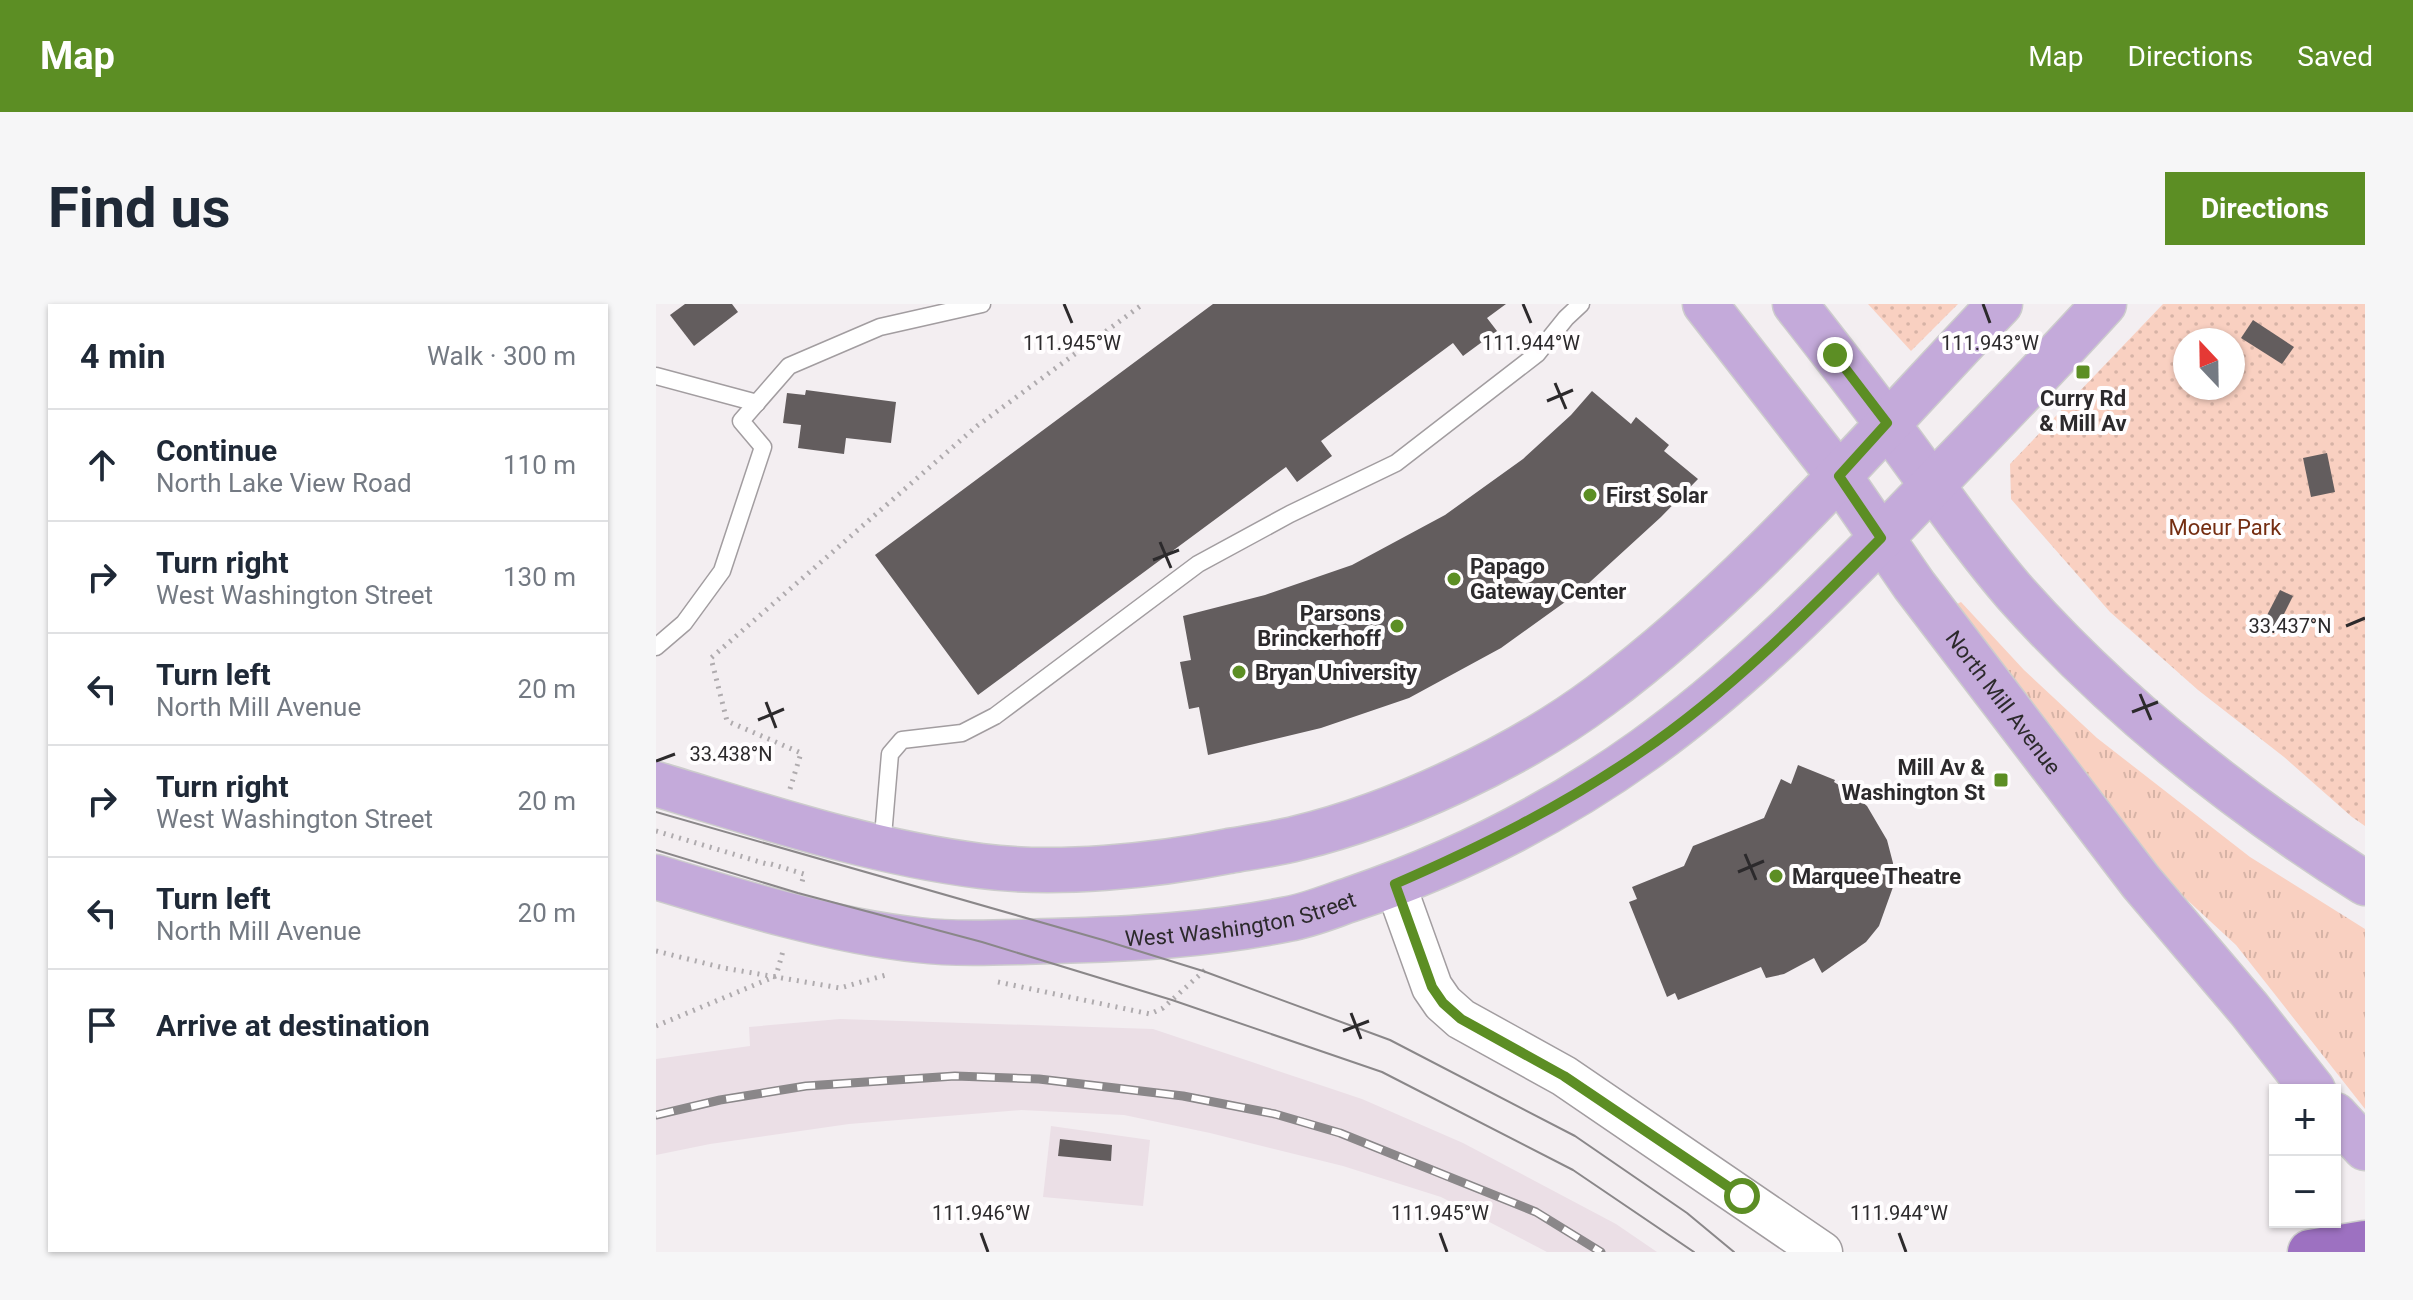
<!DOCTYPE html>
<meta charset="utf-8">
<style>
body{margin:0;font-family:Roboto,sans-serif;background:#f6f6f7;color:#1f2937}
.controls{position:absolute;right:24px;bottom:24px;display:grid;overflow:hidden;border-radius:0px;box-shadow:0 2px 6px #0004}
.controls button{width:72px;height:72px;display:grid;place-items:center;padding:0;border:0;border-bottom:2px solid #e0e1e3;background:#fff;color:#1f2937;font:40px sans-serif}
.compass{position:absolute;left:1517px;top:24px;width:72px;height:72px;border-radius:50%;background:#fff;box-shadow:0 2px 6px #0004;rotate:338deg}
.stop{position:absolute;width:24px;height:24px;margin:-18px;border:6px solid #5c8e24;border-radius:50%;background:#fff}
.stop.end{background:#5c8e24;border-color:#fff;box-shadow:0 2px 8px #0008}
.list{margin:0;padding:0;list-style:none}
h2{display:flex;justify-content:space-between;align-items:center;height:104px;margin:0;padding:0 32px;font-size:34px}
h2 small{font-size:26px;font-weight:400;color:#747a83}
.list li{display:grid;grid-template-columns:52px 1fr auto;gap:24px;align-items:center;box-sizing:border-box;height:112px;padding:0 32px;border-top:2px solid #e0e1e3}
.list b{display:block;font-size:30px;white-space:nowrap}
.list p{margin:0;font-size:26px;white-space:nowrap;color:#747a83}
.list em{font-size:26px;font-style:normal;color:#747a83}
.icon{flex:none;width:44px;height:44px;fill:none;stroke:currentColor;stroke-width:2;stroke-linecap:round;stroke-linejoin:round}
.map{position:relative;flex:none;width:1709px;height:948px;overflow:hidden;border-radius:0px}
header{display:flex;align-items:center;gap:48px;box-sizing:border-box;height:112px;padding:0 40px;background:#5c8e24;color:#fff}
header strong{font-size:38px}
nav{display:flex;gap:44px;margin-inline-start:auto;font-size:28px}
.intro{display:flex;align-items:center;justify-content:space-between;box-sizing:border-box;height:192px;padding:0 48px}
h1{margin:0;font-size:56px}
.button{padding:20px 36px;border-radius:0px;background:#5c8e24;color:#fff;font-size:28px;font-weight:700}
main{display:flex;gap:48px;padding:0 48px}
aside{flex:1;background:#fff;border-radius:0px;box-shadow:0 2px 6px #0004}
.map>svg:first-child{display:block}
</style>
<header>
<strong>Map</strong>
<nav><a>Map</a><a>Directions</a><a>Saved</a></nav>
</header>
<div class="intro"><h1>Find us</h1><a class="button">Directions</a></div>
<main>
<aside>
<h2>4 min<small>Walk · 300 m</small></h2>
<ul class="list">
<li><svg class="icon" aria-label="ahead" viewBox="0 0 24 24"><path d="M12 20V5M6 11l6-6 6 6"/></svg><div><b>Continue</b><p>North Lake View Road</p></div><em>110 m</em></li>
<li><svg class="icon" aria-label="right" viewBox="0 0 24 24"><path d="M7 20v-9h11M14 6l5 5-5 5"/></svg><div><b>Turn right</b><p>West Washington Street</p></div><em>130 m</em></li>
<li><svg class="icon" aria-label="left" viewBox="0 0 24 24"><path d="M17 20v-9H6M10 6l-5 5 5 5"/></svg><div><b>Turn left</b><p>North Mill Avenue</p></div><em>20 m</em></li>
<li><svg class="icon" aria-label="right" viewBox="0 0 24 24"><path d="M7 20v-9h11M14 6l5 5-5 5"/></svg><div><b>Turn right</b><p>West Washington Street</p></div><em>20 m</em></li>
<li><svg class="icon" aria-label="left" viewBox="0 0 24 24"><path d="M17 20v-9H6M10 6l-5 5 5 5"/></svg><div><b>Turn left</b><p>North Mill Avenue</p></div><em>20 m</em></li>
<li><svg class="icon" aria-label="arrive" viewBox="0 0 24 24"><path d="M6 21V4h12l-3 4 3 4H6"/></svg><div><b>Arrive at destination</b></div></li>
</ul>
</aside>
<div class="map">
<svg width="1709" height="948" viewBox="0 0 1709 948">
<defs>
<pattern id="grass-tufts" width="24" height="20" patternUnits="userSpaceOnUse" patternTransform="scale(2)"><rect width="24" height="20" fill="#f9d0c1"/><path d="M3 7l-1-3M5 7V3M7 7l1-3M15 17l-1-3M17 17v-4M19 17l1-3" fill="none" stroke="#d6b3a6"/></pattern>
<pattern id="park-dots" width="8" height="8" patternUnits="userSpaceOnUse" patternTransform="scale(2)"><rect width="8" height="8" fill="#f9d0c1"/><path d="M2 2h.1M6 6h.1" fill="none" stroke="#d6b3a6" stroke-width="1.8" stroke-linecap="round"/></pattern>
</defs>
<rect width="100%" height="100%" fill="#f3eef1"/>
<!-- built -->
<g fill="#ebdfe6">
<path d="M184,715L497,725L706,795L807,839L960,920L1001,948H891L785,893L687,862L554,829L468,811L365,806L193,820L54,840L0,851V755L94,742L93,723Z"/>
<path d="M395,822L494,836L487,902L387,893Z"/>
</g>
<!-- grass -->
<path fill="url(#grass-tufts)" d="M1305,298L1368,366L1441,434L1594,553L1709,625V805L1580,641L1502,569L1299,301Z"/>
<!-- park -->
<g fill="url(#park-dots)" fill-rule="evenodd">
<path d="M1212,0H1302L1255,47Z"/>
<path d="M1507,0H1709V522L1696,513L1628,453L1542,386L1454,308L1355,195L1354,160ZM1529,36H1577V84H1529Z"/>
</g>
<!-- building -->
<g fill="#635d5e">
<path d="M29,0H76L82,8L38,42L14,11Z"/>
<path d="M557,0H850L831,14L841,27L807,52L797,39L665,137L676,152L641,178L630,163L322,391L219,251Z"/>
<path d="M1597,16L1638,43L1626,60L1585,34Z"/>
<path d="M150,86L240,98L235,139L190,134L188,150L142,144L145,121L127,119L131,89L149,91Z"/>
<path d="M936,87L975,120L980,113L1013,141L1008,147L1042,175L1005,213L923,288L845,344L753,394L665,424L552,451L543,403L533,405L524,358L535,356L527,312L609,291L696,261L789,211L867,155L915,111Z"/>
<path d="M1671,149L1679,188L1655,193L1647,154Z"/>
<path d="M1624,286L1637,292L1621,324L1608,317Z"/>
<path d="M1142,461L1179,476L1178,478L1194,488L1211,502L1231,536L1237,559V583L1223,622L1210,638L1166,669L1158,654L1128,670L1110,674L1105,663L1022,696L1019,689L1011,693L973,598L981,595L976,583L1028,562L1037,542L1108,514L1125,475L1135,480Z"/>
<path d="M404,835L456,841L455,857L402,852Z"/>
</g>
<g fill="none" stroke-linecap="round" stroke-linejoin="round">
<defs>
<g id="service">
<path d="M0,72L101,99"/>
<path d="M0,343L28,319L66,267L107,143L85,117L133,62L224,23L326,0"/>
<path d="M226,544L234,450L246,436L306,429L339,412L542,260L634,210L740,159L881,50L910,14L925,0"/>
</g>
<path id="tertiary" d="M739,580L776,683L787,699L805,715L908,772L1166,948"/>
<g id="primary">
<path id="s1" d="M1049,0L1183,172L1258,281L1485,578L1593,705L1657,786"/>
<path d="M1139,0C1175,46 1212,93 1246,140C1283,190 1319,243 1360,290C1461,403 1581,498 1709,579"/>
<path d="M0,480C107,512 213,548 325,562C400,572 498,562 573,547C596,543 619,540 642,534C741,510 862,453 944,392C1093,281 1216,134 1344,0"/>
<path id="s2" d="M0,573C82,598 177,627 262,636C306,641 353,638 397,637C476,635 554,631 632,615C654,611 675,602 696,595C799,560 900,509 988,446C1080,380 1160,300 1239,220C1309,147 1380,75 1448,0"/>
<path d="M1679,811L1709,844"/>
</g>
<path id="motorway" d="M1654,948L1709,939"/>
</defs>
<!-- service casing -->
<use href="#service" stroke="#a29da0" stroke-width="19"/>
<!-- tertiary casing -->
<use href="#tertiary" stroke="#a29da0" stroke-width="43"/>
<!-- primary casing -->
<use href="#primary" stroke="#ccc" stroke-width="47"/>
<!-- motorway casing -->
<use href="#motorway" stroke="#ccc" stroke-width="47"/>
<!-- path -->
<g stroke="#afabae" stroke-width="5" stroke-dasharray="2 6" stroke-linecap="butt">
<path d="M134,485L145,449L71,417L55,354L321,122L487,0"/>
<path d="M0,527L114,561"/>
<path d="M115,560L148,570L146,578"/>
<path d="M0,647L68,664L184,684L230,671"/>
<path d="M342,678L494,710L507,704L549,666"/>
<path d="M0,722L120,672L127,647"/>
</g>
<!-- service -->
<use href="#service" stroke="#fff" stroke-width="16"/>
<!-- tertiary -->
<use href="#tertiary" stroke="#fff" stroke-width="40"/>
<!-- primary -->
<use href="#primary" stroke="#c4aada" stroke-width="44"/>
<!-- motorway -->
<use href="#motorway" stroke="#9d71c1" stroke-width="44"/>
<!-- tram -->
<g stroke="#8a8789" stroke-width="2">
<path d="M0,508L447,636L547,667L734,736L919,832L1031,909L1078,948"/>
<path d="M0,546L142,589L326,638L516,696L726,768L917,866L1038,948"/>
</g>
<defs>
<path id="rail" d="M0,811L64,796L150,782L299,772L383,775L527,792L619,810L684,829L880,908L945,948"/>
</defs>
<!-- rail casing -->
<use href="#rail" stroke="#8a8789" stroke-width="9"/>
<!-- rail -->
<use href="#rail" stroke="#fffdfe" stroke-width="6" stroke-dasharray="18" stroke-linecap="butt"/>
</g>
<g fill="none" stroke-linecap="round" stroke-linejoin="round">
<!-- route -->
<path stroke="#5c8e24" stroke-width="10" d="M1086,892L908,772L805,715L787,699L776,683L739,580C824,543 907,502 985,448C1073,388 1150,310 1225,234L1183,172L1231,119L1179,51"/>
</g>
<!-- ticks -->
<path fill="none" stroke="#2c2a2c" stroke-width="3" d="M408,0L416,19M867,0L875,19M1327,0L1334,19M899,79L910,105M891,97L917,86M504,238L515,264M497,256L523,246M1690,322L1709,314M1484,390L1495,416M110,398L120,424M1476,408L1502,398M102,416L128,405M0,457L19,450M1089,550L1100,576M1082,568L1108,557M695,709L705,735M687,727L713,717M325,929L332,948M784,929L791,948M1243,929L1250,948"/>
<!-- markers -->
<g fill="#5c8e24" stroke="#fffdfe" stroke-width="3">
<rect x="1419" y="60" width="16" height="16" rx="4"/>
<circle cx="934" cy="191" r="8"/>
<circle cx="798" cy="275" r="8"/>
<circle cx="741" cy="322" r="8"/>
<circle cx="583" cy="368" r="8"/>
<rect x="1337" y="468" width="16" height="16" rx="4"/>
<circle cx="1120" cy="572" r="8"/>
</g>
<g text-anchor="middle" stroke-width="8" stroke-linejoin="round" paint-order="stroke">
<!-- poi labels -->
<g font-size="22" font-weight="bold" fill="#2c2a2c" stroke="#fffdfe" text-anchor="start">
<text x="1427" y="102" text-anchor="middle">Curry Rd<tspan x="1427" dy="25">&amp; Mill Av</tspan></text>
<text x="950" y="199">First Solar</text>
<text x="814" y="270">Papago<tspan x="814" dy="25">Gateway Center</tspan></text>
<text x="725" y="317" text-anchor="end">Parsons<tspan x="725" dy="25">Brinckerhoff</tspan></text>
<text x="599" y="376">Bryan University</text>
<text x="1329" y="471" text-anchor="end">Mill Av &amp;<tspan x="1329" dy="25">Washington St</tspan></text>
<text x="1136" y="580">Marquee Theatre</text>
</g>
<!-- park labels -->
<g font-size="22" fill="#742d11" stroke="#fffdfe">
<text x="1569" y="231">Moeur Park</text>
</g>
<!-- street labels -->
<g font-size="22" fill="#2c2a2c" stroke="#fffdfe">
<text dy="8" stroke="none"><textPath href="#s1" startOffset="498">North Mill Avenue</textPath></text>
<text dy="8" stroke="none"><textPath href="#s2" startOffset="594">West Washington Street</textPath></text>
</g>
</g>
<g font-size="20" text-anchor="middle" fill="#2c2a2c" stroke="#fffdfe" stroke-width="8" stroke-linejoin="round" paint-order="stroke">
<text x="416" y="46">111.945°W</text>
<text x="875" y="46">111.944°W</text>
<text x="1334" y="46">111.943°W</text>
<text x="1634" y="329">33.437°N</text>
<text x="75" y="457">33.438°N</text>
<text x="325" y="916">111.946°W</text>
<text x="784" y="916">111.945°W</text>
<text x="1243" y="916">111.944°W</text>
</g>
</svg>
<div class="controls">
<button>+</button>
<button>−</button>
</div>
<svg class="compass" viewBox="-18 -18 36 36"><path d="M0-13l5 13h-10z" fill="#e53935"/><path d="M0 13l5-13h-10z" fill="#747a83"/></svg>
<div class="stop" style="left:1086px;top:892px"></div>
<div class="stop end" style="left:1179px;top:51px"></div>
</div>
</main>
